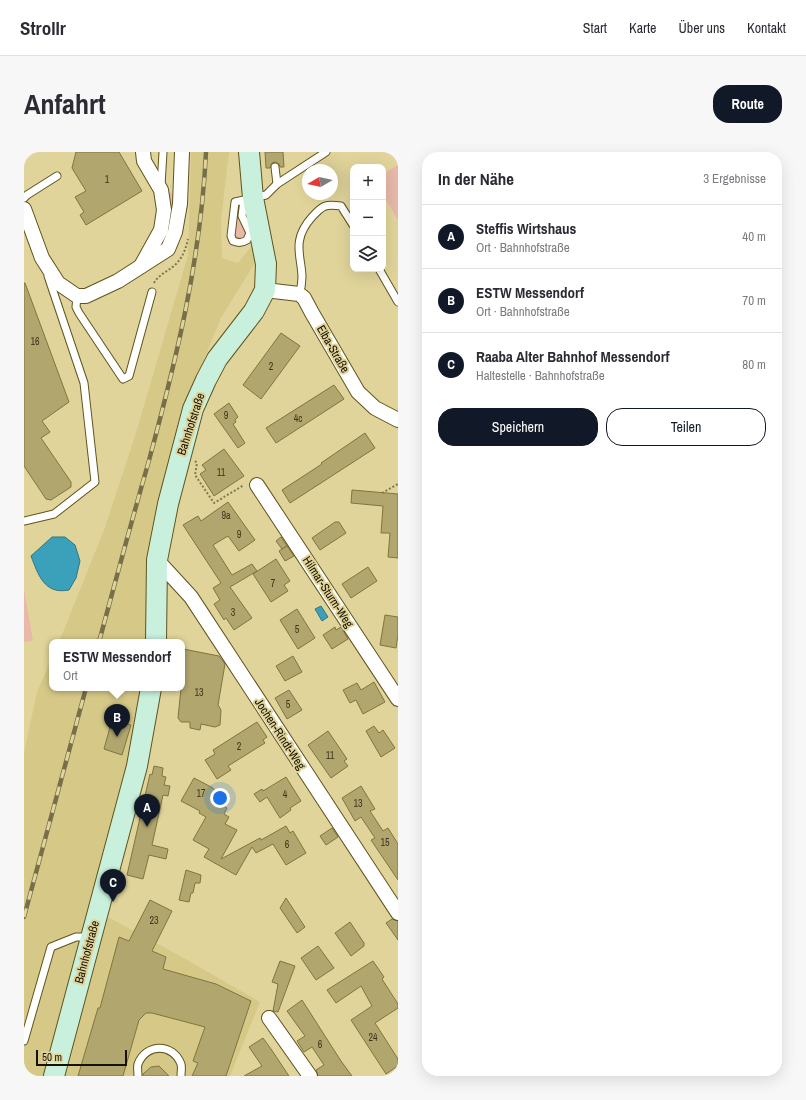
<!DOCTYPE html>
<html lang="de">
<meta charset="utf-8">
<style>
body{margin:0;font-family:"Archivo Narrow",sans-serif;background:#f7f7f7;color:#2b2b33}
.controls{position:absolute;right:12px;top:12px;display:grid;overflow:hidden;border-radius:8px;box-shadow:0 4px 16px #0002}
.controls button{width:36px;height:36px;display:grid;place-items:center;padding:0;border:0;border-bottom:1px solid #e1e1e2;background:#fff;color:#2b2b33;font:20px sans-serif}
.compass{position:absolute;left:278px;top:12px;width:36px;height:36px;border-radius:50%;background:#fff;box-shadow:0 4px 16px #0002;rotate:261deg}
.scale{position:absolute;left:12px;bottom:10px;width:91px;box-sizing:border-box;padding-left:4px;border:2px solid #161100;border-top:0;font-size:11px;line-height:14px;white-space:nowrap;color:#161100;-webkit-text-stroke:3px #e0d49a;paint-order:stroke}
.you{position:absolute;left:196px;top:646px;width:14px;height:14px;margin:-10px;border:3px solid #fff;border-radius:50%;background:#1a73e8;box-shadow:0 0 0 6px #1a73e833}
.badge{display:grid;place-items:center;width:26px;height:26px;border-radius:50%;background:#111827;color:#fff;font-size:13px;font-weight:700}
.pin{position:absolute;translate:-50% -33px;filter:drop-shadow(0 1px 2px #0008)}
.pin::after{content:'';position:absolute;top:21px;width:14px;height:12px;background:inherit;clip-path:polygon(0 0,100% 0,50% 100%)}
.popup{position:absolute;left:25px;top:487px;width:136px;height:52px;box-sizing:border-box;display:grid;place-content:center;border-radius:8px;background:#fff;filter:drop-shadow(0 1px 3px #0005);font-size:13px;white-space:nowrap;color:#7c7c81}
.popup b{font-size:15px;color:#2b2b33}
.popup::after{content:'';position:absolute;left:50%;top:100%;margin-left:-8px;border:8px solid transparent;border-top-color:#fff}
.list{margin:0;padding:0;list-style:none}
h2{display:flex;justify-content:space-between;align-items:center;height:52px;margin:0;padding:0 16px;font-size:17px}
h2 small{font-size:13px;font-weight:400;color:#7c7c81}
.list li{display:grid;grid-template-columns:26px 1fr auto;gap:12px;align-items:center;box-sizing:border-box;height:64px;padding:0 16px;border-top:1px solid #e1e1e2}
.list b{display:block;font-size:15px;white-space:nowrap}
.list p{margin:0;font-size:13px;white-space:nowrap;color:#7c7c81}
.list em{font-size:13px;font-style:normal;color:#7c7c81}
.actions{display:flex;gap:8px;padding:12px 16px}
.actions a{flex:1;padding:9px 0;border:1px solid #111827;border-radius:16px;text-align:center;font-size:14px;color:#111827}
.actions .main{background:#111827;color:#fff}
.icon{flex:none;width:22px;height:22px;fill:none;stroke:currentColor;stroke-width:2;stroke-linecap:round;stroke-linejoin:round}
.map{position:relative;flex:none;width:374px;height:924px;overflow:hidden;border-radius:16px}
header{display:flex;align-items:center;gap:24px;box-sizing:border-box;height:56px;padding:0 20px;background:#fff;border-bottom:1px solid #e1e1e2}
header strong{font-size:19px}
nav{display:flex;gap:22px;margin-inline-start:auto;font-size:14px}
.intro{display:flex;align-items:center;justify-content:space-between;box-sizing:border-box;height:96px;padding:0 24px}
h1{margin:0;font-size:28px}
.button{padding:10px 18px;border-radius:16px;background:#111827;color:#fff;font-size:14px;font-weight:700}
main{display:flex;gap:24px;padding:0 24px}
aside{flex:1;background:#fff;border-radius:16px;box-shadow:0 4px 16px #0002}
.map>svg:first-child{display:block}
</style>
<header>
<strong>Strollr</strong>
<nav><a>Start</a><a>Karte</a><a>Über uns</a><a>Kontakt</a></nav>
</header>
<div class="intro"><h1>Anfahrt</h1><a class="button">Route</a></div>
<main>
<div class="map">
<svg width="374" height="924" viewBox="0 0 374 924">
<rect width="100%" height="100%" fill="#e0d49a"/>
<!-- built -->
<g fill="#d6c987">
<path d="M167,0H205L197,69L198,106L214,111L230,91L234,106L197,166L169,234L123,405L126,490H35L80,378L112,281L164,103Z"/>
<path d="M28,506V536H119L112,583L25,924H0V601L13,540Z"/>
<path d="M84,765L158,805L236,850L206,924H39Z"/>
</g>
<!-- green -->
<g fill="#e8b8a9">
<path d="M374,13V68L359,43V22Z"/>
<path d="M145,40L148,41L150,44L146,81L135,98L141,41Z"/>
<path d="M213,64C220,68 223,77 222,85L217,88L212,86L210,84Z"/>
<path d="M0,437L9,489L0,490Z"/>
</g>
<!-- water -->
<g fill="#3ba1ba" stroke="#307682">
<path d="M28,385H41L51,393L56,409L52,426L45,438C20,443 14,422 7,404Z"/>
<path d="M297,454L304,465L298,469L291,457Z"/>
</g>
<!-- building -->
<g fill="#b1a66e" stroke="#80753e">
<path d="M52,0H95L118,39L62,73L56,63L60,60L51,45L62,39L48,16Z"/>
<path d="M241,0H259L260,15H256L255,12L251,10L248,11L246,16H242Z"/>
<path d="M0,131H1L45,250L18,269L26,280L17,286L47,330V335L27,348L22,347L0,314Z"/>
<path d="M257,181L276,194L237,247L219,233Z"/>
<path d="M310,233L320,247L252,291L242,276Z"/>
<path d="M205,251L214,265L211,268L212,270L209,272L221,291L214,296L190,262Z"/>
<path d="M341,281L351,296L266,351L258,338L298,312L297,311Z"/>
<path d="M200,297L220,324L190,344L176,322L182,318L178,313Z"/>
<path d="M328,338L374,342V406L364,405L366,381H357L359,354L327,351Z"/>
<path d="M204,350L231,388L215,399L204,384L189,393L208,423L228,412L233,419L206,435L228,466L210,478L202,466L200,468L190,452L196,448L189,436L197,431L159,373L174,364L177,369Z"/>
<path d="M311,370H315L322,381L296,398L288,386Z"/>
<path d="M257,385L263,394L258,397L252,389Z"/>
<path d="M263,394L270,404L261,409L255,399Z"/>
<path d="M252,407L266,429L260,433L264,439L247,450L229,422Z"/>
<path d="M344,415L353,429L327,446L318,432Z"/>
<path d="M273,457L291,486L274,497L256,468Z"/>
<path d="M361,463L374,465V483L372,496L356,493Z"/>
<path d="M311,475L312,478L317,475L324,487L308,497L299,483Z"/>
<path d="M159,497L195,504L201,512L194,553L197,558L196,573L191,575L177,572L176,578L166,576V570H157L154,566L157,536H158V506Z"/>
<path d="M269,504L278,520L261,529L252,514Z"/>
<path d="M350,530L361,550L339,562L332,548L326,551L319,538L333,531L337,538Z"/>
<path d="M265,538L278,558L263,567L251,546Z"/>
<path d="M88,568L107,573L98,603L80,597Z"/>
<path d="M233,570L243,585L239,588L241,591L204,614L207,618L193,627L181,608L191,602L189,598Z"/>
<path d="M350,574L355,581L359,578L371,596L357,605L342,579Z"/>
<path d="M304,579L323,607L320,609L324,614L307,626L284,593Z"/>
<path d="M130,614L139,616L138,624L142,625L140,633L146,634L144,644L139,643L128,693L144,697L142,707L125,703L119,727L103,723L126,622L128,623Z"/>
<path d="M262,625L277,649L266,656L267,658L256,666L243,645L236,650L230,642L238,637L239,639Z"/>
<path d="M170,626L189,636L199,654L203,656L200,662L205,665L201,672L213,678L197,707L236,686L237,688L262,674L266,681L269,679L282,701L262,713L249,692L232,701L228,695L212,723L180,705L185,697L169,688L182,665L175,661L176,659L157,649Z"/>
<path d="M337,634L351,657L346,659L359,679L364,676L374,692V728L347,688L351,686L337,665L331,669L318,646Z"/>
<path d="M308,676L314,685L302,693L296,684Z"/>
<path d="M162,718L177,723L176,731H171L169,741H167L165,750L155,748Z"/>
<path d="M262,746L281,775L273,781L256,756Z"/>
<path d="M126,748L148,759L128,799L142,805L139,817L192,832L227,849L202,924H168L174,911L169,909L181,875L128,861H122L115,868L99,924H54L74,856H76L95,785L105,789Z"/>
<path d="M368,767L374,769V788L362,771Z"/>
<path d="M326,770L340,791V794L327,804L311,781Z"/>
<path d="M294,794L310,816L292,828L277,806Z"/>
<path d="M256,809L271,814L254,860L249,859L254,832L248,830Z"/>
<path d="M349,809L360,825L358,827L374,852V856L351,871L374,907V914L362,922L327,868L348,854L337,834L312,851L303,838Z"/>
<path d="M278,848L317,909L328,924H294L292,918L300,913L288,895L280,900L273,889L281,884L263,859Z"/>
<path d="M239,886L247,897L265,924H220L238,914L225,895Z"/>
<path d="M135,914L145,924H119V922L127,915Z"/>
</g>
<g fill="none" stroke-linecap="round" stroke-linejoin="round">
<defs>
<g id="lane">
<path d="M251,15L253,32"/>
<path d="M137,34L139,0"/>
<path d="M0,46L3,43L33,24"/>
<path d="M220,48L218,64L226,81L223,88C218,91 215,91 209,89L207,84L211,50L242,43L253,32L302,0"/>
<path d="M355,117L374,150"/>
<path d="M275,142C286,113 261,95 288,65C299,53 301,52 317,54L329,73"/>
<path d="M53,144L52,155L55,161L99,227L105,224L128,140"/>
<path d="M0,369L30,362L71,330L60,231L24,124"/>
<path d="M0,889L27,795L52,785H65"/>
<path d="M114,924C114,920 113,915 114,912C122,891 149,891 157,912C158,915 157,920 157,924"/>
</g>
<g id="street">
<path d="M0,57L18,106L34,131L53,144H62L94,129L144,97L151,80L156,52L158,0"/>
<path d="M117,114L137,78L140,58L137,38L120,9L119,0"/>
<path d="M241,138L275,142L280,146L288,161L334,240L351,256L374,268"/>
<path d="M233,333L374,547"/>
<path d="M133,408L167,445L374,761"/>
<path d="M245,866L286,924"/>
</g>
<g id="secondary">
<path d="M132,490L133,408L144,352L169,257L182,228L193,207L230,159L241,138L242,112L229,46L225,0"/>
<path d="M30,924L113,614L127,536"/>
</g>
</defs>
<!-- lane casing -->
<use href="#lane" stroke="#5f541d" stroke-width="9"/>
<!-- street casing -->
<use href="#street" stroke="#5f541d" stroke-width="16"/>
<!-- secondary casing -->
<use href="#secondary" stroke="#5f541d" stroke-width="22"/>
<!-- path -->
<g stroke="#7f7750" stroke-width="2" stroke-dasharray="2 2" stroke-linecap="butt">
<path d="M0,2L1,0"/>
<path d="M130,131C135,122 145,119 152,112C159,105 162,96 164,87"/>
<path d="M171,309L173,311L171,323L190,351L220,333"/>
<path d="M358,341L374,332"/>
</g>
<!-- lane -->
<use href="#lane" stroke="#fff" stroke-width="7"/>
<!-- street -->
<use href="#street" stroke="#fff" stroke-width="14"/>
<!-- secondary -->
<use href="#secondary" stroke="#c9f0dc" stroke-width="20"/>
<defs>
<g id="rail">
<path d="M75,490C91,431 107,371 124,312C152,209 177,107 182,0"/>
<path d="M0,765L62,536"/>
</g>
</defs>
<!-- rail casing -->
<use href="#rail" stroke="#776f4a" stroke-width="4.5"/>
<!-- rail -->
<use href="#rail" stroke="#e0d49a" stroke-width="3" stroke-dasharray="9" stroke-linecap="butt"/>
</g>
<g text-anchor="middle" stroke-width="4" stroke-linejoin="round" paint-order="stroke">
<!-- number labels -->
<g font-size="10" fill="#3d361c">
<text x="83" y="31">1</text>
<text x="11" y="193">16</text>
<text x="247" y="218">2</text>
<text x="202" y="267">9</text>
<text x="274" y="270">4c</text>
<text x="197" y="324">11</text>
<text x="202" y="367">9a</text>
<text x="215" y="386">9</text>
<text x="249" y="435">7</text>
<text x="209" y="464">3</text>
<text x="273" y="481">5</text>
<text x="175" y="544">13</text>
<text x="264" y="556">5</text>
<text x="215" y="598">2</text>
<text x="306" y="607">11</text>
<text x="177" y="645">17</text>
<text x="261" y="646">4</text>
<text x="334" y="655">13</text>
<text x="361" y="694">15</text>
<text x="263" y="696">6</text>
<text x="130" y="772">23</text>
<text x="349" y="889">24</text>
<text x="296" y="896">6</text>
</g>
<!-- street labels -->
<g font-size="12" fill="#161100" stroke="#e0d49a">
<text transform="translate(309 197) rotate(60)" y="4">Elba-Straße</text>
<text transform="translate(167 272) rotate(-72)" y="4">Bahnhofstraße</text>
<text transform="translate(304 440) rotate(57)" y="4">Hilmar-Sturm-Weg</text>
<text transform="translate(256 582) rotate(57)" y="4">Jochen-Rindt-Weg</text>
<text transform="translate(63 800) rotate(-75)" y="4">Bahnhofstraße</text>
</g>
</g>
</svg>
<div class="controls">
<button>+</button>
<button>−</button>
<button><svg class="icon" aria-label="layers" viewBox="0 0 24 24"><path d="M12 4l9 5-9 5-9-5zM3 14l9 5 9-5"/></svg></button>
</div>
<svg class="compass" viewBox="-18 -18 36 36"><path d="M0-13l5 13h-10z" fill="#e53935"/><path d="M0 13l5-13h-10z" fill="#7c7c81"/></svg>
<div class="scale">50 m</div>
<div class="you"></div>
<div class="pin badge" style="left:123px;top:675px">A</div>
<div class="pin badge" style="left:93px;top:585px">B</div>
<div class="popup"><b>ESTW Messendorf</b>Ort</div>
<div class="pin badge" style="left:89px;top:750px">C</div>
</div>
<aside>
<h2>In der Nähe<small>3 Ergebnisse</small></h2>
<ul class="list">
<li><span class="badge">A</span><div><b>Steffis Wirtshaus</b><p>Ort · Bahnhofstraße</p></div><em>40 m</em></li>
<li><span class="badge">B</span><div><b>ESTW Messendorf</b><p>Ort · Bahnhofstraße</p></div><em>70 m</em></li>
<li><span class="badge">C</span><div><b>Raaba Alter Bahnhof Messendorf</b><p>Haltestelle · Bahnhofstraße</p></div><em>80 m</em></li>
</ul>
<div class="actions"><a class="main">Speichern</a><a>Teilen</a></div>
</aside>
</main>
